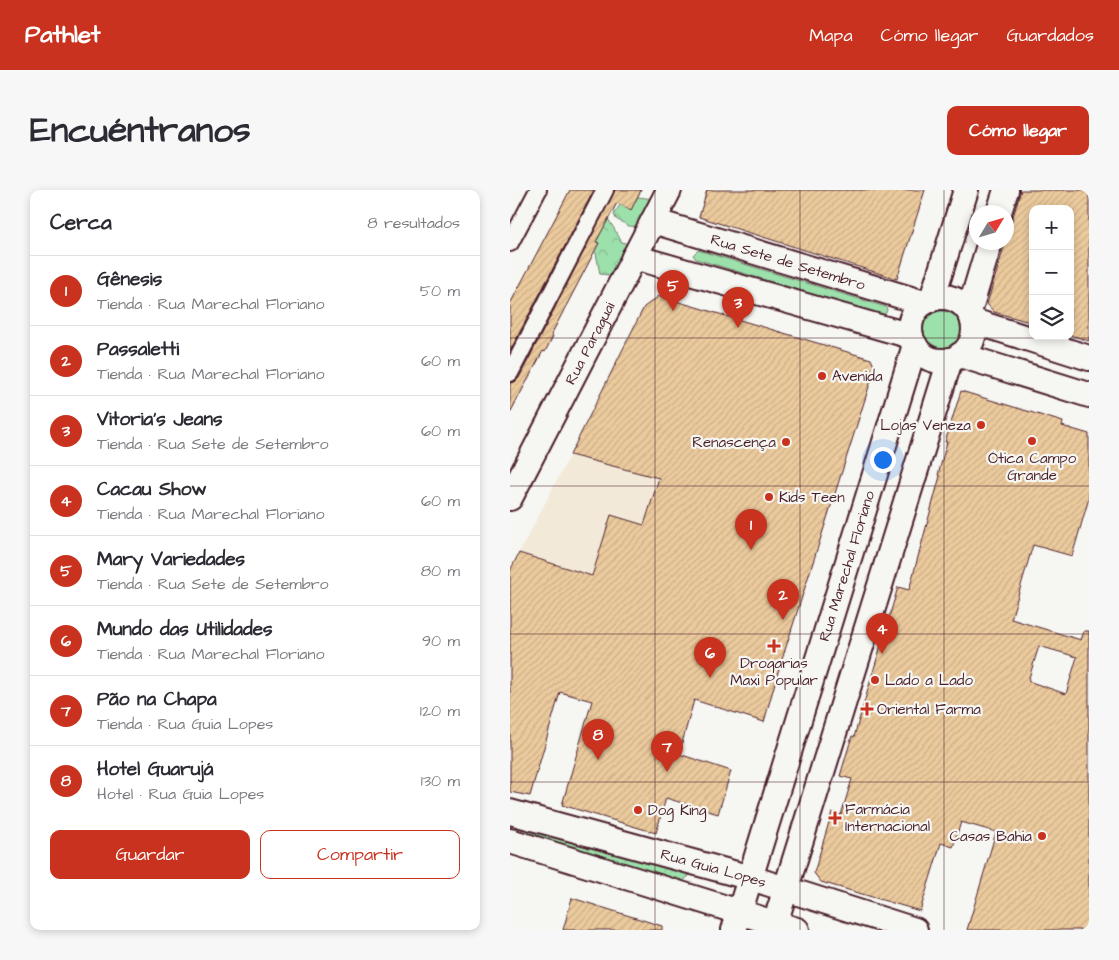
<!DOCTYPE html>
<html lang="es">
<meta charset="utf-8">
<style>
body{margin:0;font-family:"Architects Daughter",sans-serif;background:#f7f7f7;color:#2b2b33}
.controls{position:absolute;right:15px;top:15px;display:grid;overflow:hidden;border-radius:10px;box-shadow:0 2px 8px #0003}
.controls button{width:45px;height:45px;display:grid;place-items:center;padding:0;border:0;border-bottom:1px solid #e1e1e2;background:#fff;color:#2b2b33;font:25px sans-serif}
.compass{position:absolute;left:459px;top:15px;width:45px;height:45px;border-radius:50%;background:#fff;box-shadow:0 2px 8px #0003;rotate:52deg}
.you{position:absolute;left:372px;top:269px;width:18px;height:18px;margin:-12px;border:4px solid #fff;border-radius:50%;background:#1a73e8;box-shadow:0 0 0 8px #1a73e833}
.badge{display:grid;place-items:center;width:32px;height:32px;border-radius:50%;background:#c8321e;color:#fff;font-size:16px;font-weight:700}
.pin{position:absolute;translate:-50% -41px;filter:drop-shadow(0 1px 2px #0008)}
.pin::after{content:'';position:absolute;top:26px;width:18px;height:15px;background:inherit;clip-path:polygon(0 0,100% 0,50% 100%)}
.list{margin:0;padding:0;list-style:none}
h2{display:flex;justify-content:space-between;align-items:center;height:65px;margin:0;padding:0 20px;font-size:21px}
h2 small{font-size:16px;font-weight:400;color:#7c7c81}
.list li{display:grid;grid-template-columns:32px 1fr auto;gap:15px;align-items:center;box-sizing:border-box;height:70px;padding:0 20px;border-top:1px solid #e1e1e2}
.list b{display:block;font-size:19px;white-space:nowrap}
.list p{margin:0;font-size:16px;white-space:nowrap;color:#7c7c81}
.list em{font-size:16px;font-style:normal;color:#7c7c81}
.actions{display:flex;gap:10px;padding:15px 20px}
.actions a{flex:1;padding:11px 0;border:1px solid #c8321e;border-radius:10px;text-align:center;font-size:18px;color:#c8321e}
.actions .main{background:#c8321e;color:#fff}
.icon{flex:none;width:28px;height:28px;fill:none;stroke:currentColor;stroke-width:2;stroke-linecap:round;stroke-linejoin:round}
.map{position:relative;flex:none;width:579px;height:740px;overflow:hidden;border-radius:10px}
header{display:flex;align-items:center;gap:30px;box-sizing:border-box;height:70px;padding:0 25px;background:#c8321e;color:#fff}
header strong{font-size:24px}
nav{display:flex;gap:28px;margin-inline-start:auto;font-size:18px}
.intro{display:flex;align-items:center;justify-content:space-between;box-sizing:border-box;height:120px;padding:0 30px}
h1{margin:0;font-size:35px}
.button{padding:12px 22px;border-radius:10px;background:#c8321e;color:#fff;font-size:18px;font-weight:700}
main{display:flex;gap:30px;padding:0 30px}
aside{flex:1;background:#fff;border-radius:10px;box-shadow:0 2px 8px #0003}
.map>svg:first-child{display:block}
</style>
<header>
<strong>Pathlet</strong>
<nav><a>Mapa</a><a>Cómo llegar</a><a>Guardados</a></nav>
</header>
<div class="intro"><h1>Encuéntranos</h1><a class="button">Cómo llegar</a></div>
<main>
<aside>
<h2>Cerca<small>8 resultados</small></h2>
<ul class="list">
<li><span class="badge">1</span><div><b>Gênesis</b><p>Tienda · Rua Marechal Floriano</p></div><em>50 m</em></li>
<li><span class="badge">2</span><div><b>Passaletti</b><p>Tienda · Rua Marechal Floriano</p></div><em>60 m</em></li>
<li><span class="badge">3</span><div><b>Vitoria's Jeans</b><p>Tienda · Rua Sete de Setembro</p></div><em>60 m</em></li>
<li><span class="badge">4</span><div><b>Cacau Show</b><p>Tienda · Rua Marechal Floriano</p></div><em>60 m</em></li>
<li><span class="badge">5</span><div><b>Mary Variedades</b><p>Tienda · Rua Sete de Setembro</p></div><em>80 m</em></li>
<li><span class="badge">6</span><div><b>Mundo das Utilidades</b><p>Tienda · Rua Marechal Floriano</p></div><em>90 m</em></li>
<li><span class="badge">7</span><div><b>Pão na Chapa</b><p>Tienda · Rua Guia Lopes</p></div><em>120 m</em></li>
<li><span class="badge">8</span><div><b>Hotel Guarujá</b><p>Hotel · Rua Guia Lopes</p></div><em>130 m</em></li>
</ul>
<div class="actions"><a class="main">Guardar</a><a>Compartir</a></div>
</aside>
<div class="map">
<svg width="579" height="740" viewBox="0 0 579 740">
<defs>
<pattern id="forest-crowns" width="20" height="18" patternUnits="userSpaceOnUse" patternTransform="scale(1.25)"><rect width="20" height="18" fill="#9ce0ab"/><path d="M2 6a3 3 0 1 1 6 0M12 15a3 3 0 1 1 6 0" fill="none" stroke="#88c093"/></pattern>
<pattern id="building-hatch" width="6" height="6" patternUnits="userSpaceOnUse" patternTransform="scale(1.25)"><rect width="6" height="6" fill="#ebca9d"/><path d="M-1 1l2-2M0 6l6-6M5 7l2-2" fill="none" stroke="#cbad87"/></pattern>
</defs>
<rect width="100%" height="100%" fill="#f6f6f2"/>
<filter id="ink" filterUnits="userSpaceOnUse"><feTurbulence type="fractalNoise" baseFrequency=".02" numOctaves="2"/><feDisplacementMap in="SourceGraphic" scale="10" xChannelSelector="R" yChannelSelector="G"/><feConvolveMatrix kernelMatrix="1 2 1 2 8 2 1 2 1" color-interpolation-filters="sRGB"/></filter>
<g filter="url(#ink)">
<!-- built -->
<path fill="#f3e9d8" d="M60,265L196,300L191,315L144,302L134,335L101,325L82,386L9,363Z"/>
<!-- grass -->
<g fill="#9ce0ab" stroke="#73806b">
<path d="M188,60L376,117L377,120L375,125H372L186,69L183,65Z"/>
<circle cx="432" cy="140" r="19"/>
</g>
<!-- forest -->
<g fill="url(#forest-crowns)" stroke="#73806b">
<path d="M120,6L144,9L133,37L119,36L106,29L104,24C109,16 113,11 120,6Z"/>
<path d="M84,21L97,27L112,52L121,55L108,83L99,85L90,84L86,63L75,55Z"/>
<path d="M20,636L173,673L179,686L168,695L82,667L66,656L57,657L14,645Z"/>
</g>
<!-- building -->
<g fill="url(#building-hatch)" stroke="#4a1f2b" fill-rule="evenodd">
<path d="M60,0H84L0,161V114Z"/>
<path d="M105,0H131L121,20L107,13L86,52L89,53L41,145L43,146L35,162L33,161L0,223V193L5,192L9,188Z"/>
<path d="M197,0H415L387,89L189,27Z"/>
<path d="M511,0H579V151L560,145V19H523V133L484,122L477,114Z"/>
<path d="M149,106L361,169L365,178L268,482L254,532L184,510L169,564L221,581L208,624L156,608L146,643L52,615L82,511L50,502L20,606L0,602V381L9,363L82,386L101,325L134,335L149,288L60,265L134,117Z"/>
<path d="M451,201L553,232L552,236L579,244V308L562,366L523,355L501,429L571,450L574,441H579V740H457L486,642L451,632L443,657L431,653L410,721L311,692L304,683L322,622L331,625L342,589L330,586L342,546L344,547L388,397L399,400L430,286L428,285L437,252H435ZM529,456L567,467L556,504L518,491Z"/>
<path d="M62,708L152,736V740H53Z"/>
</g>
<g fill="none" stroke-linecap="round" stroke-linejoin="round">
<defs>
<g id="street">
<path d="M0,53L28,0"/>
<path d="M0,183L95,0"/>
</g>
<g id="secondary">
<path d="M489,22L496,0"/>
<path id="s1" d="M143,31L414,113"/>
<path d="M124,67L401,146"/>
<circle cx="432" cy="139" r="32"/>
<path d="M422,109L456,0"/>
<path d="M459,122L480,52"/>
<path d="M463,131L579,168"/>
<path d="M450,165L579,205"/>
<path id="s2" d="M0,308L159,0"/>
<path id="s3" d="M0,622L241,688L405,740"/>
<path d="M0,651L287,740"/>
<path id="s4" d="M224,740L405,155"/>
<path d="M263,740L440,170"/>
</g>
</defs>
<!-- street casing -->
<use href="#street" stroke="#4a1f2b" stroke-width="20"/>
<!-- secondary casing -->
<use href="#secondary" stroke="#4a1f2b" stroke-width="28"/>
<!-- street -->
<use href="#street" stroke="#f6f6f2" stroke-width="16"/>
<!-- secondary -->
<use href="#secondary" stroke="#f6f6f2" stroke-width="24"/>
</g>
</g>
<!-- grid -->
<path fill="none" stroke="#4a1f2b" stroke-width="1" stroke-opacity="0.55" d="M145,0V740M290,0V740M434,0V740M0,148H579M0,296H579M0,444H579M0,592H579"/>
<!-- markers -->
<g fill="#c8321e" stroke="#f6f6f2" stroke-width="2">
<circle cx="312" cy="186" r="5"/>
<circle cx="471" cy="235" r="5"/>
<circle cx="522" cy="251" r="5"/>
<circle cx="276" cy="252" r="5"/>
<circle cx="259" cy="307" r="5"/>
<path d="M261.5 448.5h5v5h5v5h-5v5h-5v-5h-5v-5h5z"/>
<circle cx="365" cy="490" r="5"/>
<path d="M354.5 511.5h5v5h5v5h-5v5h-5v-5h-5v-5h5z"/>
<circle cx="128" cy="620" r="5"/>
<path d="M322.5 620.5h5v5h5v5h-5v5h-5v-5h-5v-5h5z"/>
<circle cx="532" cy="646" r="5"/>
</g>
<g text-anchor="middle" stroke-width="4.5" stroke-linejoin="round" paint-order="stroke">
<!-- street labels -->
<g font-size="15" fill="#4a1f2b" stroke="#f6f6f2">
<text dy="5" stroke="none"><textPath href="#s1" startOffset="141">Rua Sete de Setembro</textPath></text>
<text dy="5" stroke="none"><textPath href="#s2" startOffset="174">Rua Paraguai</textPath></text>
<text dy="5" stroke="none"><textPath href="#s4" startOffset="381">Rua Marechal Floriano</textPath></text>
<text dy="5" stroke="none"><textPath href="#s3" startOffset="211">Rua Guia Lopes</textPath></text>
</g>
<!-- poi labels -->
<g font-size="15" fill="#4a1f2b" stroke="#f6f6f2" text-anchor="start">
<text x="322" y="191">Avenida</text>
<text x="461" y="240" text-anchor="end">Lojas Veneza</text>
<text x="266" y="257" text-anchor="end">Renascença</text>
<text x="522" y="273" text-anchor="middle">Ótica Campo<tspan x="522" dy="17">Grande</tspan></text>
<text x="269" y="312">Kids Teen</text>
<text x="264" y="478" text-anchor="middle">Drogarias<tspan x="264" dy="17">Maxi Popular</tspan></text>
<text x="375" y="495">Lado a Lado</text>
<text x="367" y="524">Oriental Farma</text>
<text x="335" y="624">Farmácia<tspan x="335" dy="17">Internacional</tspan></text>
<text x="138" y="625">Dog King</text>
<text x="522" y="651" text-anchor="end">Casas Bahia</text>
</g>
</g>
</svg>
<div class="controls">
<button>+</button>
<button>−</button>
<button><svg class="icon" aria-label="layers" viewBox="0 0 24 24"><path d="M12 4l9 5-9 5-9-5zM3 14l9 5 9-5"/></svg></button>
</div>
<svg class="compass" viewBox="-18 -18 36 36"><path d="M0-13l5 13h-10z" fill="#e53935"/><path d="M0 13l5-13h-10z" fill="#7c7c81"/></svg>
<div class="you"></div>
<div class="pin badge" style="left:241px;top:360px">1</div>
<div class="pin badge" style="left:273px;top:430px">2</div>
<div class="pin badge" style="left:228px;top:138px">3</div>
<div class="pin badge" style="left:372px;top:464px">4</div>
<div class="pin badge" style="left:163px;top:121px">5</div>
<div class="pin badge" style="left:200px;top:488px">6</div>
<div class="pin badge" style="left:157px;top:582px">7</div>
<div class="pin badge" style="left:88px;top:570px">8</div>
</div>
</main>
